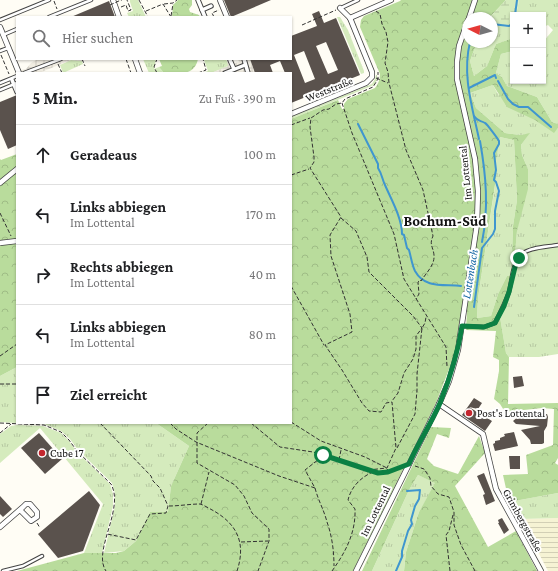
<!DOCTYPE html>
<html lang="de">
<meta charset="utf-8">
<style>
body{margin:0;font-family:"Crimson Pro",serif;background:#f2f2f2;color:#202124}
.controls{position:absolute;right:12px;top:12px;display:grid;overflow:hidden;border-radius:0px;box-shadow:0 1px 3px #0004}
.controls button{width:36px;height:36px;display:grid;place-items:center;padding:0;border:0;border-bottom:1px solid #e0e0e0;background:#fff;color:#202124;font:20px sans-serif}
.compass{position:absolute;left:462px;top:12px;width:36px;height:36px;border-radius:50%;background:#fff;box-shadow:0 1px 3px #0004;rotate:276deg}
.stop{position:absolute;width:12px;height:12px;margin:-9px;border:3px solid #0b8043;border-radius:50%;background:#fff}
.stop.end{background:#0b8043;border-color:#fff;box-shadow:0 1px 4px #0008}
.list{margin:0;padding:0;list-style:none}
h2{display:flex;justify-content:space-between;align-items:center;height:52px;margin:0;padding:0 16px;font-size:17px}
h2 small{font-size:13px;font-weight:400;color:#757577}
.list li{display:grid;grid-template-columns:26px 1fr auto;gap:12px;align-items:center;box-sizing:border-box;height:60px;padding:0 16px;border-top:1px solid #e0e0e0}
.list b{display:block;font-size:15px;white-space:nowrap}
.list p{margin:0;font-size:13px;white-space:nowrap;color:#757577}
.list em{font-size:13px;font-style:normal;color:#757577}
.icon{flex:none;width:22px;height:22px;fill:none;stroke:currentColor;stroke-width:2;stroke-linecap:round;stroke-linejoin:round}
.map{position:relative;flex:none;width:558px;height:571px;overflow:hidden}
.search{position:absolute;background:#fff;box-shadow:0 1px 3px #0004;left:16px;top:16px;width:276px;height:44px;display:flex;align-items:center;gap:10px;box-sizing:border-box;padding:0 14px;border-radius:0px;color:#757577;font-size:15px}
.panel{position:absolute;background:#fff;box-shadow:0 1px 3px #0004;left:16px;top:72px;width:276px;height:352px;border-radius:0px}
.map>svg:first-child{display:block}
</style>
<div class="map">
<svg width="558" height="571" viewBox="0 0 558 571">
<defs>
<pattern id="farmland-rules" width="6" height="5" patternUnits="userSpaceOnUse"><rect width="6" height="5" fill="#f6f3d4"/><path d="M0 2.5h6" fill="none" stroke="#d2cfb5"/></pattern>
<pattern id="grass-tufts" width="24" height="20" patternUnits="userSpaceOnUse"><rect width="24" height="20" fill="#d5ebbd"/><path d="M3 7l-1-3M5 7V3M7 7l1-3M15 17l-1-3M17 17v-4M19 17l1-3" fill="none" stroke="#b6c8a1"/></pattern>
<pattern id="forest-crowns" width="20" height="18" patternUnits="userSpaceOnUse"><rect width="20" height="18" fill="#b9dc9c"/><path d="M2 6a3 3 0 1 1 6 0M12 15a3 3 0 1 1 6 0" fill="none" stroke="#9ebc85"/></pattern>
<pattern id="wetland-marsh" width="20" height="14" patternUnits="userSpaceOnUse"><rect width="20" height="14" fill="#d5ebbd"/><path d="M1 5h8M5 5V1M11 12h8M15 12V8" fill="none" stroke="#b6c8a1"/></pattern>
<pattern id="plaza-grid" width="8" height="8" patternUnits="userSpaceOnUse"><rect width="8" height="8" fill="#f1ede2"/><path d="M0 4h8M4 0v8" fill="none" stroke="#cecac1"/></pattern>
</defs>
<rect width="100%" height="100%" fill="#fffdf5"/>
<!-- farmland -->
<path fill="url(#farmland-rules)" d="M558,518V571H548L521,519Z"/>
<!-- grass -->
<g fill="url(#grass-tufts)">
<path d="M130,0H138L146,17H129L127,13L133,11L130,2Z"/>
<path d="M519,0H558V124L552,122L537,97L507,86L502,77L496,73L501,54L513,51V81H543V42L553,30L548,25L543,27V15H516Z"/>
<path d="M337,17H340L348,30L364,71V73L361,74Z"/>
<path d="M492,25L513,27V38L496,44L487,66L474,76L470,61L477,42H492Z"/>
<path d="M143,59H156L154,69L159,67L164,73H149Z"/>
<path d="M206,59H226L229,66L211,73H203L208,71L204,60Z"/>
<path d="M71,60L82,61L83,64L63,73L60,65Z"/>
<path d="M376,75H377V80L374,85L291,119V117L372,84L375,79Z"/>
<path d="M493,85L498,94L554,132L558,128V354L539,357H509L506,353L500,317L511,277L507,276L498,294L491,316L477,318L478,298L496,179V162L500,137L514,140L517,200L513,226L512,254L515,253L517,231L528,169L522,155L521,145L529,134L521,135L505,133L476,108L470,93Z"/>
<path d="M17,367V423L0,422V376Z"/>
<path d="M27,423H156L189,446L171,486L168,512H150L136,541L124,551L104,553L115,506V493L112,483L78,450L70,439L61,431L44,424Z"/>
<path d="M17,425L43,426L61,433L69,441L77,452L110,484L113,494V506L102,553H84L103,504L40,428L0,463V434L11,426Z"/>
<path d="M418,475L436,483L419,512L406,552L404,571H372L409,490Z"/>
<path d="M558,493V518L521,519L509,502Z"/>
</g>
<!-- forest -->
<g fill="url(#forest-crowns)">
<path d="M178,0H192V5L189,9L190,12L199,15L200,17H172L173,5Z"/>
<path d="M401,0H506L489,18H468V42H477L470,61L474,76L487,66L496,44L513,38V51L501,54L496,73L502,77L507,86L537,97L552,122L558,124V128L554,133L535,120L507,107L493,85L470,93L476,108L505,133L521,135L530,133L521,145L522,155L528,169V189L517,231L515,254H512L513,226L517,200L514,140L500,137L496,162V178L478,298L477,318L491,316L498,294L507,276H511L500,317L506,353L509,357L508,404L558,403V458L555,463L558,465V493L509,502L503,475L528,474L526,455L553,445L554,409L542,408L505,412L500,404L494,399L499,371V360L493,357L496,331L466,330L467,311L461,318L458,330L456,351L436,403L353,571H17L84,553H116L124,551L136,541L150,512H168L171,486L189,446L156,423H291V119L338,100L342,109H344V104L348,99L375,88C378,84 380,80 380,74L360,27L361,20L364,16L400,1Z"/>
<path d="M159,59H198C194,77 179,73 164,73L159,67L162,66Z"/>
<path d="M17,154V367L0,376V159L1,160Z"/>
<path d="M431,427L451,428L449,438L437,434L427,459L434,466L458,474L479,436L485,453L455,486L488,547L516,531L537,571H404L406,552L419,512L435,483L418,475L409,490L372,571H362Z"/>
</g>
<!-- wetland -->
<path fill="url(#wetland-marsh)" d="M506,0H519L516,15H513V27L492,25V18H489Z"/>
<!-- plaza -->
<g fill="url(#plaza-grid)">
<path d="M38,59H86L82,61L71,60L39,73H21L20,70L26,69L31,63Z"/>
<path d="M231,59H233L235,63L239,62L238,59H250L255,73H211L228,66L227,61Z"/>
</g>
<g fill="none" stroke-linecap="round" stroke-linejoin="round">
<!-- stream -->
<g stroke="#3f96cf" stroke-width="2">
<path d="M515,15L517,0"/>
<path d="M492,24L509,26L513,23"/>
<path d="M470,42C462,75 472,106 479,139"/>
<path d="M498,81L508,99L513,104L519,107H528L551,127"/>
<path d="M469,88L495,75L496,78"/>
<path d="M358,124L378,164V168C382,174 382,179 385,185C391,199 402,218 402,234L404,235L407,248L409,250C411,257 412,265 415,271C425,289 444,284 461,286"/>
<path d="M480,141C486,175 489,208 482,242"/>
<path d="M474,307L482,248L493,234L495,229V211L499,191L496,182L494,180L496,170L494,153L499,144V141C498,139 487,124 485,123C480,120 478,122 474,116"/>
<path d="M396,571L402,557V551L408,531L412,524L411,520L415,506L419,499L420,490L407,491"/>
</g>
</g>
<!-- building -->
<g fill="#5a524d" fill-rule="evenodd">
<path d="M224,0H271L231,17Z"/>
<path d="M109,1L115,17H71Z"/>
<path d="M319,11L324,23L336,18L360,75L291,103V73H285L280,61L270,65L273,73H255L250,59H291V36L317,26L312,14ZM326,42L338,70L328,74L316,46ZM304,51L315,79L305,83L294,55Z"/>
<path d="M17,95V145L8,149L0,130V102Z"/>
<path d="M522,376L524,386L514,388L513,377Z"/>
<path d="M474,398L482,403L478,409L469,407L492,421L485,431L462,415Z"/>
<path d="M533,414H547L548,417L547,426L544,431V443L542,444H531L530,440L521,430L540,426L516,424L513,421L519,416L533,417Z"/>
<path d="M514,432L518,446L495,451L493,444L495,443V441L500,440V438L505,436L504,434Z"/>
<path d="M39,433L62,459L45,474L21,448Z"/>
<path d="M509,456H520V469H510Z"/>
<path d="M484,473L495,501L486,505L483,495L485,494L477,476Z"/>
<path d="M89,491L100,505L83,551L58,558L38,534Z"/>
<path d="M0,496L12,509L3,517L0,514Z"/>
<path d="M502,518L509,530L504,534L498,523H499L498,520Z"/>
</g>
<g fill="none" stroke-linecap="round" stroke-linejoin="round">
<defs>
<g id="service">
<path d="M341,8L358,0"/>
<path d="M49,17L91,0"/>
<path d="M0,20L49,0"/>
<path d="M3,35L17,29"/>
<path d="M0,51L8,48"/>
<path d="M24,73L61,59"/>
<path d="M0,83L17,76"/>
<path d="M0,90L17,83"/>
<path d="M462,326L484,327L495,323C500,313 505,303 509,292C512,280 512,263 522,254C530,247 547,247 558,245"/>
<path d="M3,571L23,566L42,556"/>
</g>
<g id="pedestrian">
<path d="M198,0L205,17"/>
<path d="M202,10L211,6"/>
<path d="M244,59L248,73"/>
<path d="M230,60L234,69"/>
<path d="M225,73L245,65"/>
<path d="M12,80L17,92"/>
</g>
<g id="minor">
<path d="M113,0L119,17"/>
<path d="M220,0L227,17"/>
<path d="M350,18L391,0"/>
<path d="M469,18L475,0"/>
<path d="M0,27L19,73"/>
<path d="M135,59L140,73"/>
<path d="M291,114L366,83L372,77V72L350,18L340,8"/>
<path d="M0,183L17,169"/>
<path d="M439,404L483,434L496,489L541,571"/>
<path d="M0,527L23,507L26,504H30L37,512V517L31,521L20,510"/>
<path d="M356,571L439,404L449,381L458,350L477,224L478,191L475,159L457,79V62L459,46L468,20"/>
</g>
</defs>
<!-- service casing -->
<use href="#service" stroke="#444" stroke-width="4.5"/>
<!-- pedestrian casing -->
<use href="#pedestrian" stroke="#444" stroke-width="5.5"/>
<!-- minor casing -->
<use href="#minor" stroke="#444" stroke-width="6"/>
<!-- path -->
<g stroke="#333" stroke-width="1" stroke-dasharray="4 2" stroke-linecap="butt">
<path d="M121,0H122"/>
<path d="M139,0L148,17"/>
<path d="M54,1L57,9"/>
<path d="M164,4L173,3L177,0"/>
<path d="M121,7L126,5L128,11L131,10L127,0"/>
<path d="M146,11L163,4L171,17"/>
<path d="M376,11L380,14L382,24L386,32L388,42L385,63L388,72L389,83L406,150L423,190L433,236C429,245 433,246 434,255C435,265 426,273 421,281L420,280L418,282L419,294L416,299"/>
<path d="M171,16L173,4"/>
<path d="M214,17L212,13L219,10"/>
<path d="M302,25L336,10"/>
<path d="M1,55L9,74"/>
<path d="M82,59L85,66"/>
<path d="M126,59L131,73"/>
<path d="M58,64L62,73"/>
<path d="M157,73L154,67L157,59"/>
<path d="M198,73L206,70L203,59"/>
<path d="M376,78L388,83"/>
<path d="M342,103L352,133L394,234L404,279L446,347L447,367"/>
<path d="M291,125L310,118"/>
<path d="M291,175L309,169"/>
<path d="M0,213L11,236"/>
<path d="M341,218L356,231L367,257L369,272L413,316L422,328L416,336V349L413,359L404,373L398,393L392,401"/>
<path d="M291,286L324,345"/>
<path d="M0,356L17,344"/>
<path d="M0,384H17"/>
<path d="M291,422L321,441L365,457L387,468L388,472"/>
<path d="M0,423L44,425L61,432L69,440L77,451L111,484C125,509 92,551 106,571"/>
<path d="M100,423L151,476L153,481L160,488L168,506L166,513L150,514L136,540L107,534"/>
<path d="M170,423L176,429L196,442L279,476L315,488L305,470L323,456"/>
<path d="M208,423L197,433V463L235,485L244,496L252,513L269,529V541L258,571"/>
<path d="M251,423L280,447L313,452L378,473L388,472L401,467"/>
<path d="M0,433L11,424"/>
<path d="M397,448L415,414L417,390V374L422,328L425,323L426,317"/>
<path d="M339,460L341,450"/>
<path d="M415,466L424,469L430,478L431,486L438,494L449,497L454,512V525L461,545L475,571"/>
<path d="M368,470L387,468L396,448L392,402L386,403L381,412L369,411L362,403L342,370L325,345L352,332L350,314L331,256L330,235L341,217L310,168L314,162V157L310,127L311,118L323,110L329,109L336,104L342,103L345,99L373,87L378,79V72"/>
<path d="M315,488C318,500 324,510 327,522C332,536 334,551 334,566"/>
<path d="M201,504L209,472"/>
<path d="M169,506C179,506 190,504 200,504C204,505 210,509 214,511C238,525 246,544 237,571"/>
<path d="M37,523L40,528"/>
<path d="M241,542L268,541"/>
<path d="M332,571C345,553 356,533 355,509L348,500C351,487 361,477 373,472"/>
<path d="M450,571L446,535L449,531L453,515"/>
</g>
<!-- service -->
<use href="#service" stroke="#fff" stroke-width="2.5"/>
<!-- pedestrian -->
<use href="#pedestrian" stroke="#fff" stroke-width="3.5"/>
<!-- minor -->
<use href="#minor" stroke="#fff" stroke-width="4.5"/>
<defs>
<path id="minor-bridge" d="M0,243L17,241"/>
</defs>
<!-- minor-bridge casing -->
<use href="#minor-bridge" stroke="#444" stroke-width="6" stroke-linecap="butt"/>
<!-- path-bridge -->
<path stroke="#333" stroke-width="1" stroke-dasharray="4 2" stroke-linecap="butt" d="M110,5L121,0"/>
<!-- minor-bridge -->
<use href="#minor-bridge" stroke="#fff" stroke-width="4.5"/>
</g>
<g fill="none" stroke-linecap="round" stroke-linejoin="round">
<!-- route -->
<path stroke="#0b8043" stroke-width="5" d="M323,455L378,473L388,472L409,464C418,443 431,424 440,403C450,378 458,353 462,326L484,327L495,323L504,306L509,292L516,263L519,258"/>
</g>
<!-- markers -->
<g fill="#c4262e" stroke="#fff" stroke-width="1.5">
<circle cx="469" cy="413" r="4"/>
<circle cx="42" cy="453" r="4"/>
</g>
<g text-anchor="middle" stroke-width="4" stroke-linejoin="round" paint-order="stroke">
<!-- street labels -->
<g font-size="11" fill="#111" stroke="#fff">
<text transform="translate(329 89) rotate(-22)" y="4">Weststraße</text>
<text transform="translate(465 173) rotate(-96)" y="4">Im Lottental</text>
<text transform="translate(375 511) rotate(-64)" y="4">Im Lottental</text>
<text transform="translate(523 520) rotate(61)" y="4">Grimbergstraße</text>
</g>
<!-- poi labels -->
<g font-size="11" fill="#111" stroke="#fff" text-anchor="start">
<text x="477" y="417">Post's Lottental</text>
<text x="50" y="457">Cube 17</text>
</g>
<!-- water labels -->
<g font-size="12" font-style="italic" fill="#1768a6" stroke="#fff">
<text transform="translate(470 274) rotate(-81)" y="4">Lottenbach</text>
</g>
<!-- district labels -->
<g font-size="15" font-weight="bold" fill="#111" stroke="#fff">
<text x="445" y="226">Bochum-Süd</text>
</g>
</g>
</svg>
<div class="controls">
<button>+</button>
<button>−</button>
</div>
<svg class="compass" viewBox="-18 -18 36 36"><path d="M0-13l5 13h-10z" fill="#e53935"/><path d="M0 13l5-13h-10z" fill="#757577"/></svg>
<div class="stop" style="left:323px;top:455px"></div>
<div class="stop end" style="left:519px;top:258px"></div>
<div class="search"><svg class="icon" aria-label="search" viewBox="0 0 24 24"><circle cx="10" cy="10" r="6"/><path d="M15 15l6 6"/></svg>Hier suchen</div>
<section class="panel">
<h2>5 Min.<small>Zu Fuß · 390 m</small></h2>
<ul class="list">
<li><svg class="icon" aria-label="ahead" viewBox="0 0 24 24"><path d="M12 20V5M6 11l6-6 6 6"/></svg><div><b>Geradeaus</b></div><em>100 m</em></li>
<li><svg class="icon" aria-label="left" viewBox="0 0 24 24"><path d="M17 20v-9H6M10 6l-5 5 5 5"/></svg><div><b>Links abbiegen</b><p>Im Lottental</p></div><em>170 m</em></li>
<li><svg class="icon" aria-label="right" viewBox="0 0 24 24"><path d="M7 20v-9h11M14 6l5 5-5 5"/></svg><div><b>Rechts abbiegen</b><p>Im Lottental</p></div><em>40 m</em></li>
<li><svg class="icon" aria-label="left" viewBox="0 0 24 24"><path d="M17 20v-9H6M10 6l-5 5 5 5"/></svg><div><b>Links abbiegen</b><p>Im Lottental</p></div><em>80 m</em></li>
<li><svg class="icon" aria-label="arrive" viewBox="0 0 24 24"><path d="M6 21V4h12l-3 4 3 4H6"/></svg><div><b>Ziel erreicht</b></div></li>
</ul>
</section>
</div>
